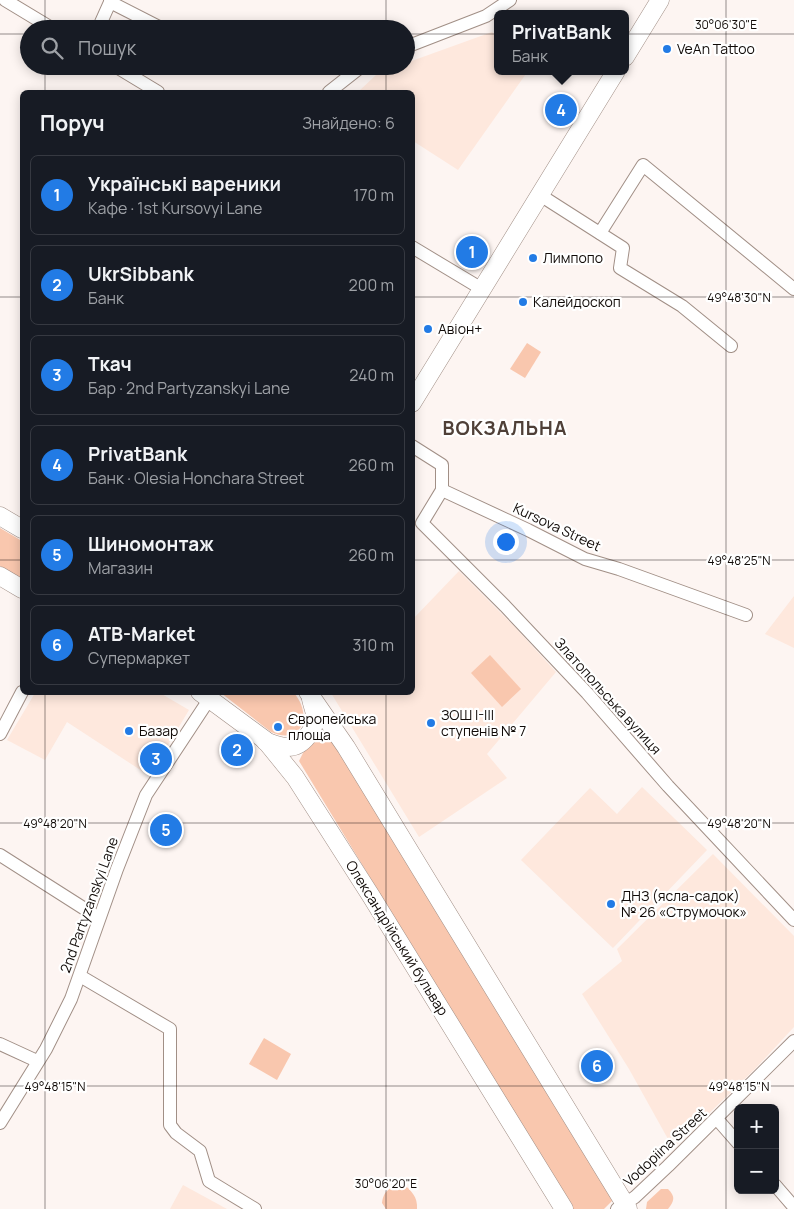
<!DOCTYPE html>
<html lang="uk">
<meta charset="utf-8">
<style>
body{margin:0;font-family:Manrope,sans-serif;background:#242831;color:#f1f3f6}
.controls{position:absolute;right:15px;bottom:15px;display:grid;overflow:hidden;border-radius:8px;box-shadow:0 2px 12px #0003}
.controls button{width:45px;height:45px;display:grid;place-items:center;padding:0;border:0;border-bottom:1px solid #363941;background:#171b24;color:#f1f3f6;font:25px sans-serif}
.you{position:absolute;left:505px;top:541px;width:18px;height:18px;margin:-12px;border:4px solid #fff;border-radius:50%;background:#1a73e8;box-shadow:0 0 0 8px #1a73e833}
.badge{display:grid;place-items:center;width:32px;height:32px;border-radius:50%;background:#227be5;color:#fff;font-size:16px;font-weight:700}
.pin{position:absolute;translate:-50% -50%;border:2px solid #fff;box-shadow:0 1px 5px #0006}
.popup{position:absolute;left:494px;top:10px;width:135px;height:65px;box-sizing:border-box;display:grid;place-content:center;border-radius:8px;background:#171b24;filter:drop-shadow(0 1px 4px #0005);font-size:16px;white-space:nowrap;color:#9ea1a6}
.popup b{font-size:19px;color:#f1f3f6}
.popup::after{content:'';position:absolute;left:50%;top:100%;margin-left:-10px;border:10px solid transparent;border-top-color:#171b24}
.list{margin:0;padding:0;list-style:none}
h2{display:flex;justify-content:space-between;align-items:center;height:65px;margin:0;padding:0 20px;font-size:21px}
h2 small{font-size:16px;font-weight:400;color:#9ea1a6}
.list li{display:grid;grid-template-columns:32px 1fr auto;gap:15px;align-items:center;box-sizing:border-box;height:80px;margin:0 10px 10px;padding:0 10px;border:1px solid #363941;border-radius:8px}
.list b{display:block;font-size:19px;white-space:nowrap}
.list p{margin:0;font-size:16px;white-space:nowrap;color:#9ea1a6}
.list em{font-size:16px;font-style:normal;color:#9ea1a6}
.icon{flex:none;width:28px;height:28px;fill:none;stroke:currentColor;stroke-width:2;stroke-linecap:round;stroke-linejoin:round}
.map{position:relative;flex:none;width:794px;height:1209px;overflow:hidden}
.search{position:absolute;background:#171b24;box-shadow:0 2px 12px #0003;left:20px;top:20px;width:395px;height:55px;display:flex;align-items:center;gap:12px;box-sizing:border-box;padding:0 18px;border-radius:28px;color:#9ea1a6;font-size:19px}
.panel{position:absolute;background:#171b24;box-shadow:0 2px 12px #0003;left:20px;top:90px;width:395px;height:605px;border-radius:8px}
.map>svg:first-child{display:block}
</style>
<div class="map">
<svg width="794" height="1209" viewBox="0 0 794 1209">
<rect width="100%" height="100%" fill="#fdf5f2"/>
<!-- built -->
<g fill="#fee8dd">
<path d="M492,32L497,36V71H528L458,170L413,141L412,92H358L376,75L399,66H406V63Z"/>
<path d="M459,571L513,625L556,672L487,754L507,778L419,837L331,693L412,692L413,619Z"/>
<path d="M794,596V648L765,634Z"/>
<path d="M35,693H160L189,710L156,765L145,773L67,722L45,760L7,740Z"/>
<path d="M642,787L707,850L613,948L521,860L590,788L617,814Z"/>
<path d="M713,854L794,936V1027L754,1070L673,1148L629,1069L582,994L622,961L617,949Z"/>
<path d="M183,1185L227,1209H170Z"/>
</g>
<!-- green -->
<g fill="#f9c7ae">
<path d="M527,343L541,352L525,378L510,369Z"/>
<path d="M0,528L22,541V580L0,566Z"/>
<path d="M490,655L521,689L502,707L471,673Z"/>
<path d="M221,693H294C313,715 302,746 271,732Z"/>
<path d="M324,736H331L613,1200L604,1209H572L299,761L305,749Z"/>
<path d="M264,1038L291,1054L277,1080L249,1064Z"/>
<path d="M402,1183C411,1190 418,1197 417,1209H386L382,1203C384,1189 390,1189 402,1183Z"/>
<path d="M661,1189H668C676,1197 674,1201 668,1209H646L647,1202Z"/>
</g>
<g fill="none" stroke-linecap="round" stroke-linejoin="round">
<defs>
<g id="street">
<path d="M5,0L53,29"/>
<path d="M110,2L163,29"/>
<path d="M98,29L111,0"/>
<path d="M406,47L486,16L510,0"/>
<path d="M115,66L158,92"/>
<path d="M329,92L362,66"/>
<path d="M540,195L623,248L620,268L682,306L731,346"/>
<path d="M600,233L643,165L794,289"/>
<path d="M412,247L482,289"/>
<path d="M412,446L442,465V490L528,530L585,559L619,569L746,615"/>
<path d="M442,490L422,523L505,606L587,693L668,786L794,920"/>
<path d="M0,734L22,692"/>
<path d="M0,855L99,918"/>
<path d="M80,976L170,1029V1125L176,1133L200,1151L209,1181L255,1209"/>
<path d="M0,1044L37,1061"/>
<path d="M717,1119L738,1143"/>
<path d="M0,1123L46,1049L71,999L117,869L146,795L210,698"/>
<path d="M775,1185L794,1207"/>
<path d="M617,1209L635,1197L668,1166L794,1041"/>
</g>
<g id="secondary">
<path d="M625,57L660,0"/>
<path d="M412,403L616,71"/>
<path d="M0,516L22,529"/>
<path d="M0,576L22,589"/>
<path d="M200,692L265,740L295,777L371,896L564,1209"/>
<path d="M308,692L346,747L628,1209"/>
<path d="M265,741C273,744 279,747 288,747C303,747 316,729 315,714C314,709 312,704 311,699"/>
</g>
</defs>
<!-- street casing -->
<use href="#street" stroke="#a18f86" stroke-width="14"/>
<!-- secondary casing -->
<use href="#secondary" stroke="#a18f86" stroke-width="19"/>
<!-- street -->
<use href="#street" stroke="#fff" stroke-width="12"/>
<!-- secondary -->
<use href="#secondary" stroke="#fff" stroke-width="18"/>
</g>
<!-- ticks -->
<path fill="none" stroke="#110b08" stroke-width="1" stroke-opacity="0.45" d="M45,0V29M386,0V29M726,0V1209M0,34H29M406,34H794M45,66V92M386,66V92M0,297H22M412,297H794M0,560H22M412,560H794M45,692V1209M386,692V1209M0,823H794M0,1086H794"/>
<!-- markers -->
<g fill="#227be5" stroke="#fff" stroke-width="2">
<circle cx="667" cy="49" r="5"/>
<circle cx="533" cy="258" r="5"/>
<circle cx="523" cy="302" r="5"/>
<circle cx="428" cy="329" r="5"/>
<circle cx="431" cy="723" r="5"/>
<circle cx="278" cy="727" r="5"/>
<circle cx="129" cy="731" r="5"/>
<circle cx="611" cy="904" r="5"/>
</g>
<g text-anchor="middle" stroke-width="4.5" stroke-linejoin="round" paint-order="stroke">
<!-- poi labels -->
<g font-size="14" fill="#110b08" stroke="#fff" text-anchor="start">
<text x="677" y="54">VeAn Tattoo</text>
<text x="543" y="263">Лимпопо</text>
<text x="533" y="307">Калейдоскоп</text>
<text x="438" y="334">Авіон+</text>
<text x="441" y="720">ЗОШ І-ІІІ<tspan x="441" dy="16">ступенів № 7</tspan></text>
<text x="288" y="724">Європейська<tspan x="288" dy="16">площа</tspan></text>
<text x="139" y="736">Базар</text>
<text x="621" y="901">ДНЗ (ясла-садок)<tspan x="621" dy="16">№ 26 «Струмочок»</tspan></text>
</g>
<!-- street labels -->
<g font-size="14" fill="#110b08" stroke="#fff">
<text transform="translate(557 527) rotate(25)" y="5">Kursova Street</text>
<text transform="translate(608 696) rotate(48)" y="5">Златопольська вулиця</text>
<text transform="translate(89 905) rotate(-70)" y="5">2nd Partyzanskyi Lane</text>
<text transform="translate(397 938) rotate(58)" y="5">Олександрійський бульвар</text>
<text transform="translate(665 1147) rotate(-43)" y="5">Vodopiina Street</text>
</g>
<!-- district labels -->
<g font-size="19" font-weight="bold" letter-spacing="1" fill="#4f4038" stroke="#fff">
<text x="505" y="435">ВОКЗАЛЬНА</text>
</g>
</g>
<g font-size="12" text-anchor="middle" fill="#110b08" stroke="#fff" stroke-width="4.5" stroke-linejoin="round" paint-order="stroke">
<text x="726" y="29">30°06'30"E</text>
<text x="739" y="302">49°48'30"N</text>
<text x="739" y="565">49°48'25"N</text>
<text x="55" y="828">49°48'20"N</text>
<text x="739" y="828">49°48'20"N</text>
<text x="55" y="1091">49°48'15"N</text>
<text x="739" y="1091">49°48'15"N</text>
<text x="386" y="1188">30°06'20"E</text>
</g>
</svg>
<div class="controls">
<button>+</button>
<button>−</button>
</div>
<div class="you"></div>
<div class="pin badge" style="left:472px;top:252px">1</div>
<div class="pin badge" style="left:237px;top:750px">2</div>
<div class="pin badge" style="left:156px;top:759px">3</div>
<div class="pin badge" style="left:561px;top:110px">4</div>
<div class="popup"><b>PrivatBank</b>Банк</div>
<div class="pin badge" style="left:166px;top:830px">5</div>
<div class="pin badge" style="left:597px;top:1066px">6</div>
<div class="search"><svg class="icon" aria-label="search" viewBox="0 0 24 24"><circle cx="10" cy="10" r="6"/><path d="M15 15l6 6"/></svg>Пошук</div>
<section class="panel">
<h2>Поруч<small>Знайдено: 6</small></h2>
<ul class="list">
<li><span class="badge">1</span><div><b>Українські вареники</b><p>Кафе · 1st Kursovyi Lane</p></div><em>170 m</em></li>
<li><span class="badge">2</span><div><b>UkrSibbank</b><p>Банк</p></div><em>200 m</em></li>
<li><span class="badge">3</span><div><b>Ткач</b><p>Бар · 2nd Partyzanskyi Lane</p></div><em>240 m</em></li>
<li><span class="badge">4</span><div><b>PrivatBank</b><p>Банк · Olesia Honchara Street</p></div><em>260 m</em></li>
<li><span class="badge">5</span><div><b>Шиномонтаж</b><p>Магазин</p></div><em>260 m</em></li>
<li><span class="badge">6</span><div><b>ATB-Market</b><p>Супермаркет</p></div><em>310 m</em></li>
</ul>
</section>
</div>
